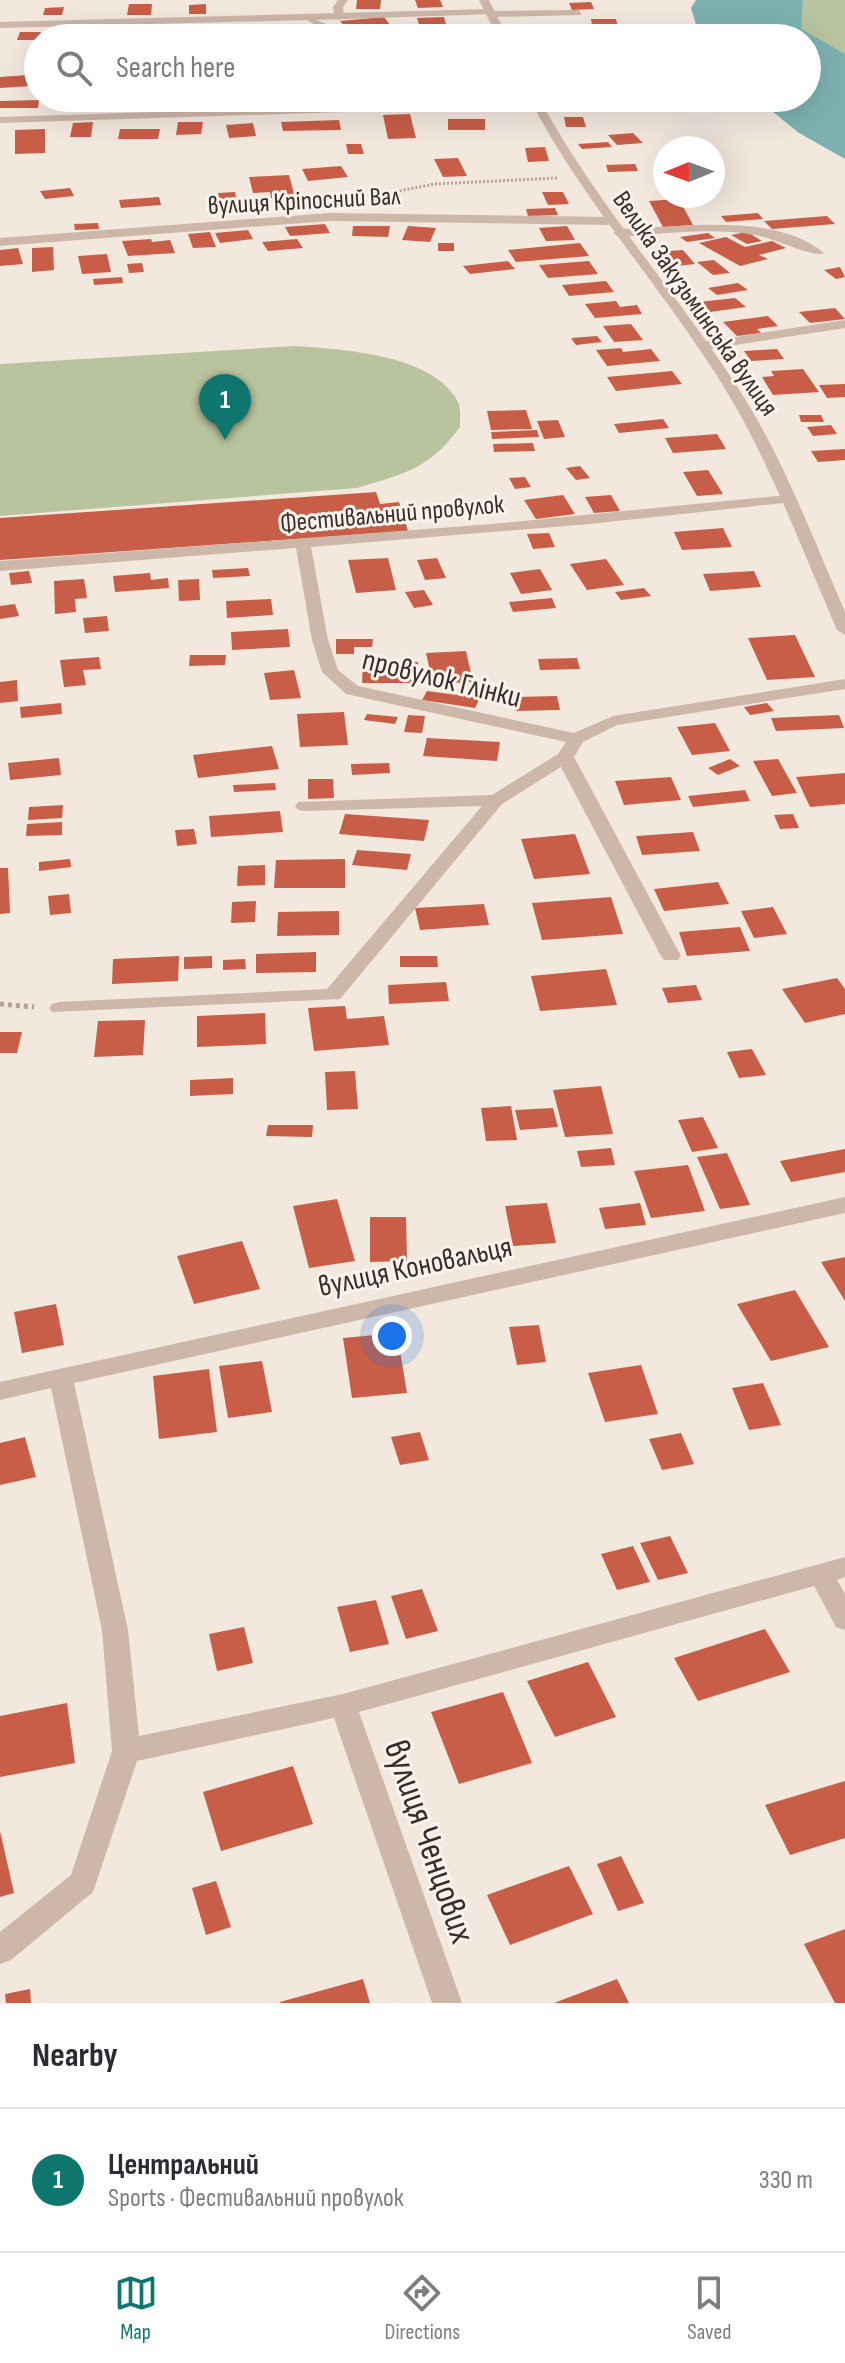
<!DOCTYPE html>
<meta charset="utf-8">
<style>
body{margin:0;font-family:"Sofia Sans Condensed",sans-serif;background:#f2f2f3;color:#2b2b33}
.compass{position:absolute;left:653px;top:136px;width:72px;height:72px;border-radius:50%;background:#fff;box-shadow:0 8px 32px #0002;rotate:269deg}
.you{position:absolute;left:392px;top:1336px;width:28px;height:28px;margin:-20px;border:6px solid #fff;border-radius:50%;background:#1a73e8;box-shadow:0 0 0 12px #1a73e833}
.badge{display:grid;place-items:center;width:52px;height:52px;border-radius:50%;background:#0f766e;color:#fff;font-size:26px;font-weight:700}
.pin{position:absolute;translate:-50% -66px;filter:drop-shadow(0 2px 4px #0008)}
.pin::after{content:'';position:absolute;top:42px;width:28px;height:24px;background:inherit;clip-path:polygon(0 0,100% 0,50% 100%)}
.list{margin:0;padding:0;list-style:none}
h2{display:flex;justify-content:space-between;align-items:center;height:104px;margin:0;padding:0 32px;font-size:34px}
h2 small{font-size:26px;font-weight:400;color:#7c7c81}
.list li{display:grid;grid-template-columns:52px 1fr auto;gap:24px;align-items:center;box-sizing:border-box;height:144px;padding:0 32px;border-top:2px solid #e1e1e2}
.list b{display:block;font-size:30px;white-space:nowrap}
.list p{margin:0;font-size:26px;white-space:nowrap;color:#7c7c81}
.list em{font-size:26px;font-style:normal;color:#7c7c81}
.icon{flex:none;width:44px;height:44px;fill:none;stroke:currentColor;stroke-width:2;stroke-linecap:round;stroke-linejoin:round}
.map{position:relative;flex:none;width:845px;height:2003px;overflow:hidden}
.search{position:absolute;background:#fff;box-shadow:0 8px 32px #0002;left:24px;right:24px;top:24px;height:88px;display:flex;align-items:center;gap:20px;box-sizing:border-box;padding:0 28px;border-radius:44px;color:#7c7c81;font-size:30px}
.sheet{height:248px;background:#fff}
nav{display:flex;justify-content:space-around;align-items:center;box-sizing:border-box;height:112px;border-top:2px solid #e1e1e2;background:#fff;font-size:22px;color:#7c7c81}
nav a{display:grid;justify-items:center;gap:4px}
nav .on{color:#0f766e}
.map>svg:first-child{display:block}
</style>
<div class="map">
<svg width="845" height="2003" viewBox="0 0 845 2003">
<rect width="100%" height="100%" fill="#f3e8de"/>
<!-- green -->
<g fill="#b9c39d">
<path d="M803,0H845V54L800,29Z"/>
<path d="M295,346C340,349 434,354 458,402C461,408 460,420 460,427C429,469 406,473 357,488L0,516V364Z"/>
</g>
<!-- water -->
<path fill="#7cb1af" d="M696,0H803L801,29L845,54V159L799,133L756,98H807V38H700L691,8Z"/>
<!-- building -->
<g fill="#c85e47">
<path d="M357,0H381L380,9H356Z"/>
<path d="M415,0H440L443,7L418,8Z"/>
<path d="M591,2L594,9L572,10L569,3Z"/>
<path d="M129,4H152L151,15H127Z"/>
<path d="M206,4V14H189V5Z"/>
<path d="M64,7L62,15H43L45,8Z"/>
<path d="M384,17L391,26L347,29L340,21Z"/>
<path d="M444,17L447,28L420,29L417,18Z"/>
<path d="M591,19H616L619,32H593Z"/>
<path d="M118,26L116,38H77L80,27Z"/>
<path d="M165,26V33L135,34V27Z"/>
<path d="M490,30L492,38H412L411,31Z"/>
<path d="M212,31L213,38H180L179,32Z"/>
<path d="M20,32H41L38,40H17Z"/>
<path d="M29,75L32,86L0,88V77Z"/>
<path d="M102,98L103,105L63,107V99Z"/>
<path d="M155,98H183L184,106L156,107Z"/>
<path d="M409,98H439L441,105H422L410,102Z"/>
<path d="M39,100L38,108H0V101Z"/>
<path d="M410,114L416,138L388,139L383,115Z"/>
<path d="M564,117H583L586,127H566Z"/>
<rect x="448" y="119" width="37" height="11"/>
<path d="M339,120L341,130L283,131L281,122Z"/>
<path d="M93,122L91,137H70L73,123Z"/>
<path d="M178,122H203L201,134L176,135Z"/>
<path d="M253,123L256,136L229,138L226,125Z"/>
<path d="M45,129V153L15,154V130Z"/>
<path d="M120,129H160L158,139H118Z"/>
<path d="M633,133L643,143L617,145L608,135Z"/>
<path d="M608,142L612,147L582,149L578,144Z"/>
<path d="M346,144H361L364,154H348Z"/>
<path d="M545,147L549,161L528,162L525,148Z"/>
<path d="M458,158L467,176L443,177L434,159Z"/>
<path d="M635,164L638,171L608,172L606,165Z"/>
<path d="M341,166L348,177L308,181L302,169Z"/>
<path d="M289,175L295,197L271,198L270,192L253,193L249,177Z"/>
<path d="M70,188L74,196L45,199L40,191Z"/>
<path d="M235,192L237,202H220L218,193Z"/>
<path d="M542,192H563L569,204L548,205Z"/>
<path d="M159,197L161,205L121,208L119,200Z"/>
<path d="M679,199L693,225L663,227L649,201Z"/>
<path d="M555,208L558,215L528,216L526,209Z"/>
<path d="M758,213L763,219L726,222L721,216Z"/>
<path d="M827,216L835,224L772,229L764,221Z"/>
<path d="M98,223L99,229L75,230L74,224Z"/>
<path d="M325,224L330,233L290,236L285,227Z"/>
<path d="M353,226H390L388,237L352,236Z"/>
<path d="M408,226L436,228L430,242L402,240Z"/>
<path d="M567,226L575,240L546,241L539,228Z"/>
<path d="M248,230L253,239L220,243L215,233Z"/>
<path d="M210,232L216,247L193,248L188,234Z"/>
<path d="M747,232L762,241L747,244L731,235Z"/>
<path d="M708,233L715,238L687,242L680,237Z"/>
<path d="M726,237L745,247L772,241L786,248L759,255L768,259L740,266L699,243Z"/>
<path d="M151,239L152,242L170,240L175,253L128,256L122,241Z"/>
<path d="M297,239L303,248L268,251L262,242Z"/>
<rect x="438" y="243" width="16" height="8"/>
<path d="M580,243L589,256L516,262L508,250Z"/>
<path d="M53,247L54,270L32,272V248Z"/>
<path d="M18,248L23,264L0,266V250Z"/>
<path d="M683,250L695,264L667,267L655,252Z"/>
<path d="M107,254L111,272L82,274L78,256Z"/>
<path d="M714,260L730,273L713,275L697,262Z"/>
<path d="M508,261L515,269L470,274L463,266Z"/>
<path d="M589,261L598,274L548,278L539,265Z"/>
<path d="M142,263L144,272L129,273L127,264Z"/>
<path d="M840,267L845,277L836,279L824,270Z"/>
<path d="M122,277L123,283L94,285L93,279Z"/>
<path d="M606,281L614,292L569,296L562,285Z"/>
<path d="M738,283L748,290L717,295L708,288Z"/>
<path d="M735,298L746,307L710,312L699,302Z"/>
<path d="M616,301L620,307L637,305L642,314L595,318L585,304Z"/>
<path d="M835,308L845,319L810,323L799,312Z"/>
<path d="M768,316L778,326L757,329L761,333L737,336L723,322Z"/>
<path d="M631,324L643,340L614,342L603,326Z"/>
<path d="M597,336L602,342L576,345L571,338Z"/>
<path d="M621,348L623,352L651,349L660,361L607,366L596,350Z"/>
<path d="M777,349L784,359L751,361L744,351Z"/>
<path d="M803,369L819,392L773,395L762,377L774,376L771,371Z"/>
<path d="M672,371L682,384L616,391L607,377Z"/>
<path d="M845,384V397L827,398L819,385Z"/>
<path d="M526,410L532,429L491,430L487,411Z"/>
<path d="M799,415H821L824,422H801Z"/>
<path d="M663,419L669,428L619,433L614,424Z"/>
<path d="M558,420L565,437L544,439L537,421Z"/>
<path d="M831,425L837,434L813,436L807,427Z"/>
<path d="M537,430L539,437L492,439L491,432Z"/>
<path d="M717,434L726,449L673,453L665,438Z"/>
<path d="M533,443L535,451L494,452L493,444Z"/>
<path d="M845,449V460L818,462L811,451Z"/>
<path d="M580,466L590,478L576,480L566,468Z"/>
<path d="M708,470L723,494L697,496L683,472Z"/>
<path d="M525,477L531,487L515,489L509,478Z"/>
<path d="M376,492L380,504L399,502L408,531L0,560V518Z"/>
<path d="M563,495L575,514L536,519L524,500Z"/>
<path d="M611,495L620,511L594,513L585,497Z"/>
<path d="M723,528L732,547L682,550L674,532Z"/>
<path d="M549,533L555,547L533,549L527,534Z"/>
<path d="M388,558L396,590L356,593L348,560Z"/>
<path d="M437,558L446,578L425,580L417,560Z"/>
<path d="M606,559L624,585L587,590L570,564Z"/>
<path d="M248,568L250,576L213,578L212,570Z"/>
<path d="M540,569L552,590L521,594L510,573Z"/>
<path d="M29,571L32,583L11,585L9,573Z"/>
<path d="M754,571L761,587L710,591L703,574Z"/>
<path d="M150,573L151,580L168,578L169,588L115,592L113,576Z"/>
<path d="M84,579L87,598L75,599L76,612L55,614L54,581Z"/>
<path d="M199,579L200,600L179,601L178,580Z"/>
<path d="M644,588L651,596L621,600L615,592Z"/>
<path d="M424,590L433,605L414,608L405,592Z"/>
<path d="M552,598L556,608L513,612L509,602Z"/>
<path d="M271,599L273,615L227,618L226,601Z"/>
<path d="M15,604L19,616L0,619V606Z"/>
<path d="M107,616L109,631L85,633L83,618Z"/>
<path d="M288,629L290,647L232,650L231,632Z"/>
<path d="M795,635L815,677L767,680L748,638Z"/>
<path d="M336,639H373L372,647H354V654H336Z"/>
<path d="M466,651L473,682L433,684L426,653Z"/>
<path d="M190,655H226L225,665L189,666Z"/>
<path d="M99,657L101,669L83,670L86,685L64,687L60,660Z"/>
<path d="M577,658L580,669L540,670L538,659Z"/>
<path d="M363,662H418V683H362Z"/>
<path d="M294,670L301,698L270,700L264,673Z"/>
<path d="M17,680L18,701L0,703V682Z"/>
<path d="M427,691L480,698L475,708L422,700Z"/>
<path d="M557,696L560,710L516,711L515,697Z"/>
<path d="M61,703L62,714L21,718L20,707Z"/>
<path d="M767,703L774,711L750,715L744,707Z"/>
<path d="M344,712L348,745L300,747L297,714Z"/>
<path d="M367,714L398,717L395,724L364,720Z"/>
<path d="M408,715L425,716L422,733L404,732Z"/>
<path d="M839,715L844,728L776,731L771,718Z"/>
<path d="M715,723L730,751L692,755L677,727Z"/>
<path d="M427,738L500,742L497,761L423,756Z"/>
<path d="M272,746L279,769L198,778L193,755Z"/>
<path d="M59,758L61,775L10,780L8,763Z"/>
<path d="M730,759L740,766L718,775L708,768Z"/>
<path d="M778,759L797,793L772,796L753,761Z"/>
<path d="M389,763L390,773L352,775L351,764Z"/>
<path d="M845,773V804L810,807L796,777Z"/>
<path d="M671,777L681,800L624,805L615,781Z"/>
<path d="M308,779H333L334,798L308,799Z"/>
<path d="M275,783L276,790L234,792L233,785Z"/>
<path d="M745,790L750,801L693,807L688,796Z"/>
<path d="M63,805L62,818L28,820L29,807Z"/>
<path d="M280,811L283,832L211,837L209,816Z"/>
<path d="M345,814L429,820L424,841L339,834Z"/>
<path d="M793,814L799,828L780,829L774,815Z"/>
<path d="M62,822V835L26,836L27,824Z"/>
<path d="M194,829L197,844L177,846L175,830Z"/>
<path d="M693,832L700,851L642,855L636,836Z"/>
<path d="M575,834L590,874L534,879L521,839Z"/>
<path d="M357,850L411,854L407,870L352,865Z"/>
<path d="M70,859L71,867L39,871V862Z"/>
<path d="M345,859V888H274L276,860Z"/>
<path d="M265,865V885L237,886L238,866Z"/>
<path d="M0,868H8L10,913L0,914Z"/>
<path d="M718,882L729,904L664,911L654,889Z"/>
<path d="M69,894L71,913L50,915L48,896Z"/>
<path d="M611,897L623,934L542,940L532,903Z"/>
<path d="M256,901L255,922L231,923L232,902Z"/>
<path d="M484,904L489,925L420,930L415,908Z"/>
<path d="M773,907L787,934L754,938L741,911Z"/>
<path d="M339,911V935L277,936L278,912Z"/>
<path d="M740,927L750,951L687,956L679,932Z"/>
<path d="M316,952V972L256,973V954Z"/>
<path d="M179,956L178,981L112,984L113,959Z"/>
<path d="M212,956V968L184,969V957Z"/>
<path d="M400,956H437L438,967H400Z"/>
<path d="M245,959L246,969L223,970V960Z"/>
<path d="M606,969L617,1005L540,1011L531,976Z"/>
<path d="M837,978L845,989V1014L805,1023L782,989Z"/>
<path d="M446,982L449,1001L389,1004L388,985Z"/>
<path d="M696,985L702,1000L668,1003L662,988Z"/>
<path d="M345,1006L347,1019L384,1016L389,1045L314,1051L308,1008Z"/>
<path d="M265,1013L266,1044L197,1047V1016Z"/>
<path d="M145,1020L143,1055L94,1057L98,1021Z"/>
<path d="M0,1032H22L17,1053H0Z"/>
<path d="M752,1049L766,1075L739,1078L727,1052Z"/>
<path d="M355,1071L358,1109L327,1110L325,1072Z"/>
<path d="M233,1078V1094L190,1096V1080Z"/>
<path d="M601,1086L613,1134L565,1137L553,1090Z"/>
<path d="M511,1106L517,1140L486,1141L481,1108Z"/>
<path d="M553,1108L558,1127L520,1130L515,1110Z"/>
<path d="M703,1117L718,1148L692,1152L678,1120Z"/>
<path d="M268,1125H313L312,1137L266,1136Z"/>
<path d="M611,1148L615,1165L581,1167L577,1151Z"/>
<path d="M845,1149V1172L791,1182L780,1161Z"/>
<path d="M727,1153L750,1205L720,1209L697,1157Z"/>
<path d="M688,1165L705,1211L651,1218L634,1171Z"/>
<path d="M337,1199L355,1261L309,1268L293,1206Z"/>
<path d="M547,1203L556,1243L513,1246L505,1206Z"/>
<path d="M640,1203L646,1225L605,1229L599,1208Z"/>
<path d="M370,1217H406L407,1261L370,1262Z"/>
<path d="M242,1241L260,1289L194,1304L177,1256Z"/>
<path d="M845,1257V1301L821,1262Z"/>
<path d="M795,1290L829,1347L771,1361L737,1304Z"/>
<path d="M56,1304L64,1345L22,1353L14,1312Z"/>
<path d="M539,1325L546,1362L517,1365L509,1327Z"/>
<path d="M397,1333L407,1393L352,1398L343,1338Z"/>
<path d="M262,1361L272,1412L228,1418L219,1366Z"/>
<path d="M641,1365L658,1414L605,1422L588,1373Z"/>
<path d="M209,1369L217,1432L159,1439L153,1376Z"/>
<path d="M763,1383L781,1425L749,1430L732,1388Z"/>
<path d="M420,1432L429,1460L400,1465L391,1437Z"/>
<path d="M681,1433L694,1464L662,1470L649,1439Z"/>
<path d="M25,1437L36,1477L0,1485V1443Z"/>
<path d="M670,1536L688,1573L658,1580L640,1543Z"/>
<path d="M633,1546L650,1582L617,1590L601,1554Z"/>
<path d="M422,1589L438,1631L406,1639L391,1596Z"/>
<path d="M376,1600L389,1644L350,1652L337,1607Z"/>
<path d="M244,1627L253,1663L217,1671L209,1634Z"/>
<path d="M765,1629L790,1672L698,1701L674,1658Z"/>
<path d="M588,1662L616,1717L555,1737L527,1681Z"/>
<path d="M503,1692L532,1763L459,1784L431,1712Z"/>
<path d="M67,1703L75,1763L0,1777V1716Z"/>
<path d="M293,1766L313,1824L221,1851L203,1792Z"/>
<path d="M845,1781V1838L790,1855L765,1805Z"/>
<path d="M0,1831L14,1893L0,1897Z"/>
<path d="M621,1856L644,1903L618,1911L597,1864Z"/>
<path d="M569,1866L593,1914L510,1945L487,1895Z"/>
<path d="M216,1881L231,1927L206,1935L192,1888Z"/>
<path d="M845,1929V2003H835L804,1944Z"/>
<path d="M363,1979L370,2003H280V2002Z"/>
<path d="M617,1979L629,2003H554Z"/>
<path d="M30,1989L31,2003H6L5,1994Z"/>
</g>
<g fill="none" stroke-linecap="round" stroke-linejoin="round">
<!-- path-far1 -->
<path stroke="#b8a193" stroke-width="3" stroke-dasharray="2 2" stroke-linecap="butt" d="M384,194L434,184L557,178"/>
<!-- path -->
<path stroke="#b8a193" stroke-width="5" stroke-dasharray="4 4" stroke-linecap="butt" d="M0,1004L34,1007"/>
<!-- service -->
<g fill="#ccb7a9" fill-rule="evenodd">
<path d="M338,0H348L343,7L344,17L339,20L334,17L333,7Z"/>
<path d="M579,10L582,15L491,17L486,14L491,11Z"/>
</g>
<!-- minor -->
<g fill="#ccb7a9" fill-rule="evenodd">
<path d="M490,9L493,14L316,20L335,27L347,38H336L307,20L0,28V22Z"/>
<path d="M344,106H539L544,109L539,112H344L0,123V117Z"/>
<path d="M330,213L610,217L616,221L610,225L330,221L0,246V238Z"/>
<path d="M697,225C737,224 791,225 824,253C816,259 771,237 755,235C711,227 664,234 619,237L613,233L619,229Z"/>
<path d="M845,320V328L703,350L696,346L703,342Z"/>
<path d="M787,495L792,496V502L590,524L311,547L328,640L338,670L358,686L574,733L613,716L845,679V689L617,725L583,742L574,757L681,956L678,960H664L661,956L561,767L502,804L340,999L52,1012L49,1008L52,1004L59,1002L327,989L482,806L304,811L298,810L295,806L298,802L492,795L558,754L566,742L346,694L322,672L312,640L296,548L0,571V561L492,524Z"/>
<path d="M845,1197V1213L74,1383L128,1630L139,1736L343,1694L845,1557V1577L837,1580L845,1594V1630L836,1627L814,1586L359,1712L462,2003H432L334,1718L137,1761L93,1892L11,1960L0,1964V1932L71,1875L112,1751L102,1630L51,1388L0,1400V1382Z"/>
</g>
<!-- tertiary -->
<g fill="#ccb7a9" fill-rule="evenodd">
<path d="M479,0H489L508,38H498Z"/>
<path d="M529,98H539C595,202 674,289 738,388C783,457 812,536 845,612V635L837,630C802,550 772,467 727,392C665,290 584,204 529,98Z"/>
</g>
</g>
<g text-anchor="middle" stroke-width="6" stroke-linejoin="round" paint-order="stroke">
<!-- far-street labels -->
<g font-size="26" fill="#392d29" stroke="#faf2eb">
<text transform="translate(304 200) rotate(-3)" y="9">вулиця Кріпосний Вал</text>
<text transform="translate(696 303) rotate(55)" y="9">Велика Закузьминська вулиця</text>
<text transform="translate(392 513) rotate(-5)" y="9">Фестивальний провулок</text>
</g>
<!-- street labels -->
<g font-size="30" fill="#392d29" stroke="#faf2eb">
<text transform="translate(442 678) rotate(14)" y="10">провулок Глінки</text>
<text transform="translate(415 1266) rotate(-12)" y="10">вулиця Коновальця</text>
</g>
<!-- near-street labels -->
<g font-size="36" fill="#392d29" stroke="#faf2eb">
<text transform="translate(431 1841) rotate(71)" y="13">вулиця Ченцових</text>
</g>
</g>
</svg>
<svg class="compass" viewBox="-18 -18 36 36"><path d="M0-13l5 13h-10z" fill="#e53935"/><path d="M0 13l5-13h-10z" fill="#7c7c81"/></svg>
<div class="you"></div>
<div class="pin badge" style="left:225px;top:440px">1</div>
<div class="search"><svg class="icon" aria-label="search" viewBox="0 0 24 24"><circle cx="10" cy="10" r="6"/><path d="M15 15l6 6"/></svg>Search here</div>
</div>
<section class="sheet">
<h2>Nearby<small></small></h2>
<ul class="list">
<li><span class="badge">1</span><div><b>Центральний</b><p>Sports · Фестивальний провулок</p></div><em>330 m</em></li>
</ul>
</section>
<nav>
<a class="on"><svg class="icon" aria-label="map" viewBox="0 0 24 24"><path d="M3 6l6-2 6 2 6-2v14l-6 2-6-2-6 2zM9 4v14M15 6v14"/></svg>Map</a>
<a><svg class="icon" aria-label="directions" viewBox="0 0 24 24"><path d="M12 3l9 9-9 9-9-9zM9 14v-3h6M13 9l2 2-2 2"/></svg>Directions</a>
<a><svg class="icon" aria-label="saved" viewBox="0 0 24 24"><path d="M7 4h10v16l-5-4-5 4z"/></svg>Saved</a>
</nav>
